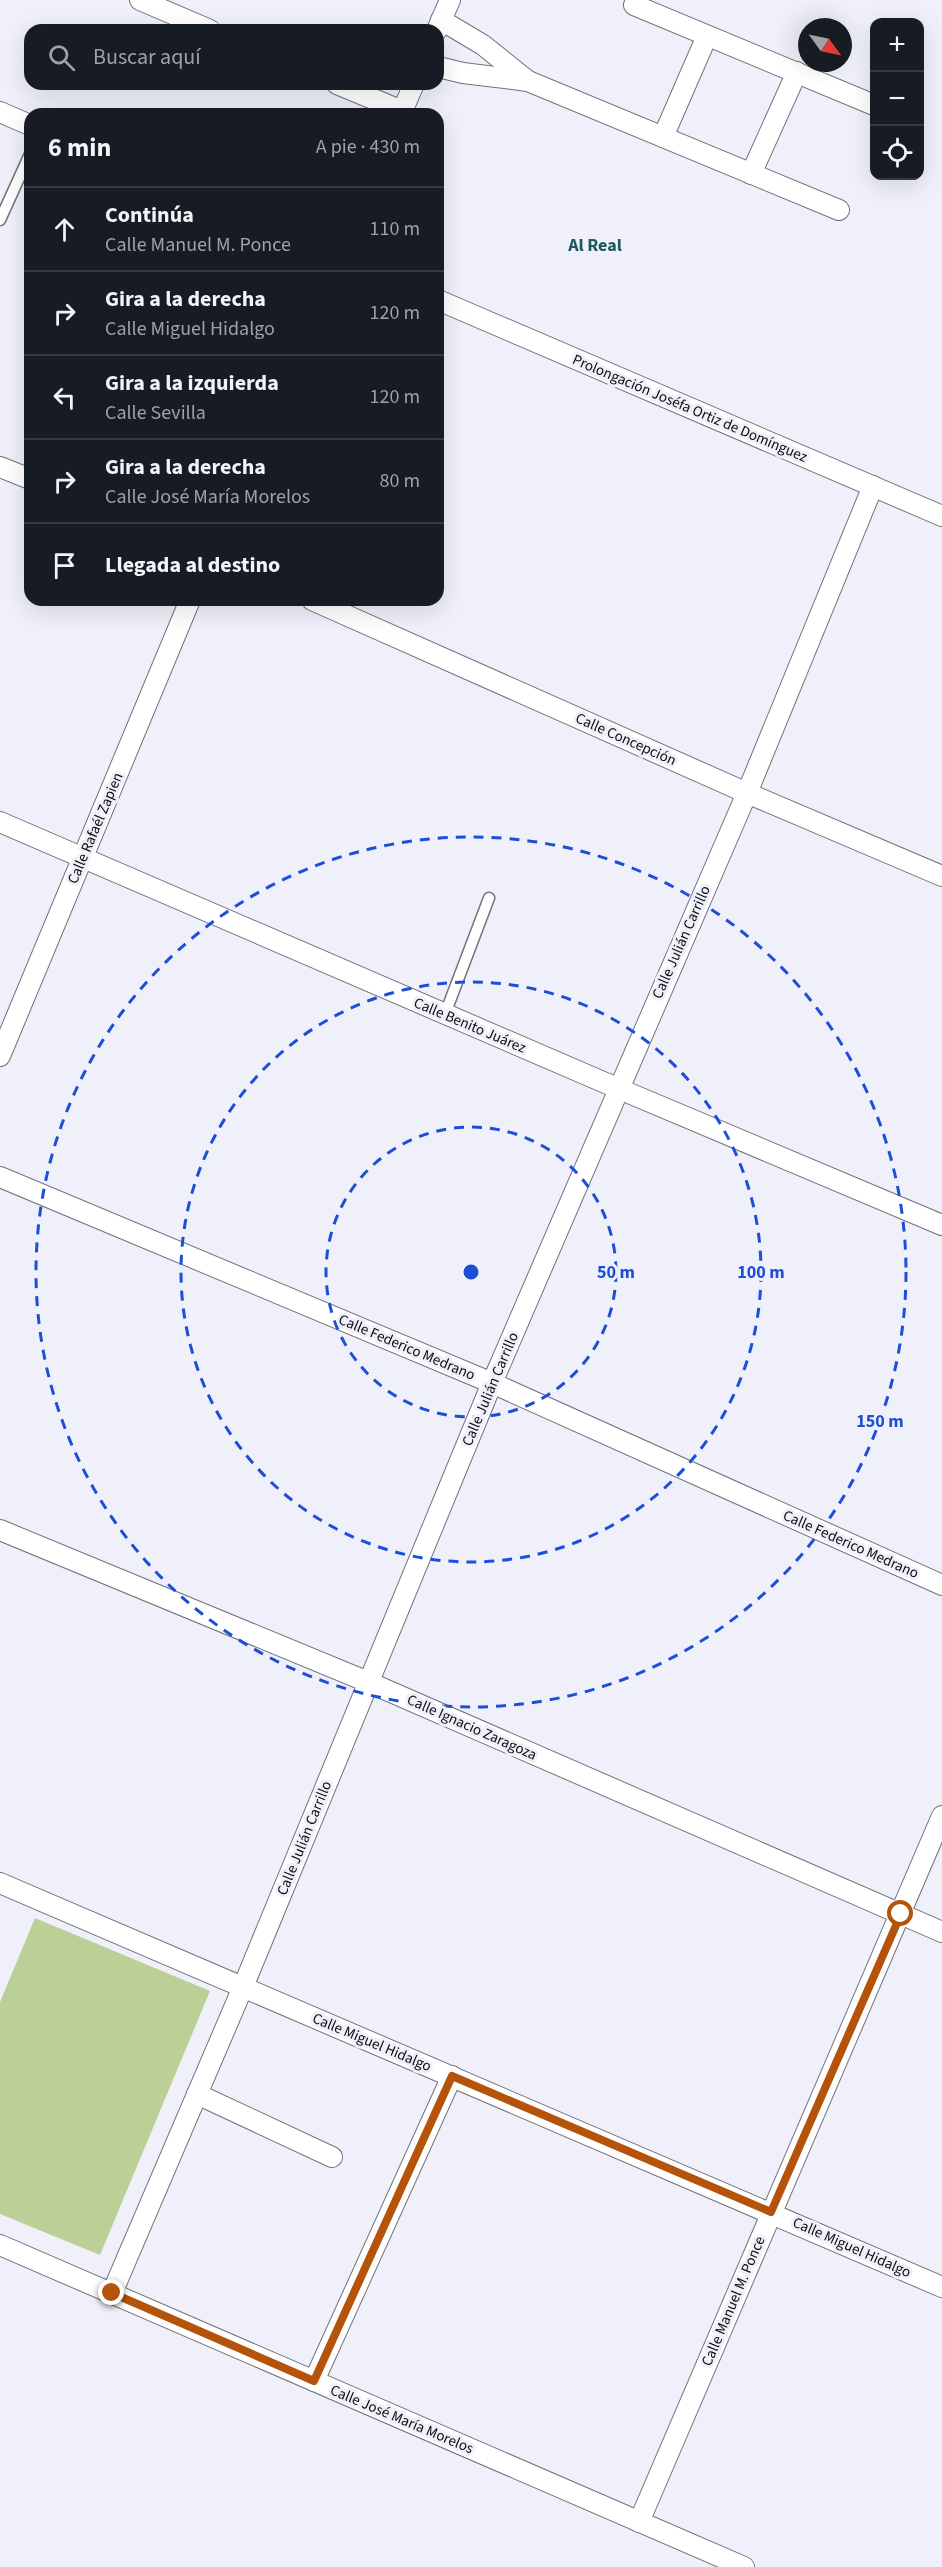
<!DOCTYPE html>
<html lang="es">
<meta charset="utf-8">
<style>
body{margin:0;font-family:"Source Sans 3",sans-serif;background:#242831;color:#f1f3f6}
.controls{position:absolute;right:18px;top:18px;display:grid;overflow:hidden;border-radius:12px;box-shadow:0 6px 24px #0002}
.controls button{width:54px;height:54px;display:grid;place-items:center;padding:0;border:0;border-bottom:2px solid #363941;background:#171b24;color:#f1f3f6;font:30px sans-serif}
.compass{position:absolute;left:798px;top:18px;width:54px;height:54px;border-radius:50%;background:#171b24;box-shadow:0 6px 24px #0002;rotate:123deg}
.stop{position:absolute;width:18px;height:18px;margin:-14px;border:4px solid #b45309;border-radius:50%;background:#fff}
.stop.end{background:#b45309;border-color:#fff;box-shadow:0 2px 6px #0008}
.list{margin:0;padding:0;list-style:none}
h2{display:flex;justify-content:space-between;align-items:center;height:78px;margin:0;padding:0 24px;font-size:26px}
h2 small{font-size:20px;font-weight:400;color:#9ea1a6}
.list li{display:grid;grid-template-columns:39px 1fr auto;gap:18px;align-items:center;box-sizing:border-box;height:84px;padding:0 24px;border-top:2px solid #363941}
.list b{display:block;font-size:22px;white-space:nowrap}
.list p{margin:0;font-size:20px;white-space:nowrap;color:#9ea1a6}
.list em{font-size:20px;font-style:normal;color:#9ea1a6}
.icon{flex:none;width:33px;height:33px;fill:none;stroke:currentColor;stroke-width:2;stroke-linecap:round;stroke-linejoin:round}
.map{position:relative;flex:none;width:942px;height:2567px;overflow:hidden}
.search{position:absolute;background:#171b24;box-shadow:0 6px 24px #0002;left:24px;top:24px;width:420px;height:66px;display:flex;align-items:center;gap:15px;box-sizing:border-box;padding:0 21px;border-radius:18px;color:#9ea1a6;font-size:22px}
.panel{position:absolute;background:#171b24;box-shadow:0 6px 24px #0002;left:24px;top:108px;width:420px;height:498px;border-radius:18px}
.map>svg:first-child{display:block}
</style>
<div class="map">
<svg width="942" height="2567" viewBox="0 0 942 2567">
<rect width="100%" height="100%" fill="#eff0f9"/>
<!-- green -->
<path fill="#bccf97" d="M35,1918L210,1991L100,2255L0,2214V2002Z"/>
<g fill="none" stroke-linecap="round" stroke-linejoin="round">
<defs>
<g id="lane">
<path d="M0,220L30,154"/>
<path d="M445,1014L489,898"/>
</g>
<g id="street">
<path d="M140,0L210,30"/>
<path d="M634,5L874,105"/>
<path d="M441,20L483,45L528,81L839,210"/>
<path d="M437,30L450,0"/>
<path d="M438,67L463,73L528,81"/>
<path d="M337,84L402,111"/>
<path d="M0,112L30,125"/>
<path d="M401,114L414,84"/>
<path d="M663,137L707,36"/>
<path d="M751,174L797,72"/>
<path d="M438,300L942,516"/>
<path d="M0,467L30,479"/>
<path d="M312,600L747,793L942,876"/>
<path d="M0,822L617,1088L942,1225"/>
<path d="M0,1056L190,600"/>
<path d="M0,1177L492,1383L942,1585"/>
<path d="M0,1530L368,1682L942,1932"/>
<path d="M0,1883L942,2287"/>
<path d="M197,2094L332,2157"/>
<path d="M0,2245L744,2567"/>
<path d="M112,2293L243,1987L492,1383L747,793L873,486"/>
<path d="M314,2381L452,2076"/>
<path d="M639,2522L942,1816"/>
</g>
</defs>
<!-- lane casing -->
<use href="#lane" stroke="#71727a" stroke-width="13"/>
<!-- street casing -->
<use href="#street" stroke="#71727a" stroke-width="22"/>
<!-- lane -->
<use href="#lane" stroke="#fff" stroke-width="10"/>
<!-- street -->
<use href="#street" stroke="#fff" stroke-width="20"/>
</g>
<g fill="none" stroke-linecap="round" stroke-linejoin="round">
<!-- route -->
<path stroke="#b45309" stroke-width="8" d="M112,2293L314,2381L452,2076L771,2212L901,1914"/>
</g>
<!-- distance rings -->
<g fill="none" stroke="#1d4ed8" stroke-width="3" stroke-dasharray="10 8">
<circle cx="471" cy="1272" r="145"/>
<circle cx="471" cy="1272" r="290"/>
<circle cx="471" cy="1272" r="435"/>
</g>
<g text-anchor="middle" stroke-width="6" stroke-linejoin="round" paint-order="stroke">
<!-- street labels -->
<g font-size="15" fill="#0c0d10" stroke="#eff0f9">
<text transform="translate(690 408) rotate(23)" y="5">Prolongación Joséfa Ortiz de Domínguez</text>
<text transform="translate(626 739) rotate(24)" y="5">Calle Concepción</text>
<text transform="translate(95 828) rotate(-67)" y="5">Calle Rafaél Zapien</text>
<text transform="translate(681 942) rotate(-66)" y="5">Calle Julián Carrillo</text>
<text transform="translate(470 1025) rotate(23)" y="5">Calle Benito Juárez</text>
<text transform="translate(407 1347) rotate(23)" y="5">Calle Federico Medrano</text>
<text transform="translate(490 1389) rotate(-67)" y="5">Calle Julián Carrillo</text>
<text transform="translate(851 1544) rotate(24)" y="5">Calle Federico Medrano</text>
<text transform="translate(472 1727) rotate(24)" y="5">Calle Ignacio Zaragoza</text>
<text transform="translate(304 1838) rotate(-68)" y="5">Calle Julián Carrillo</text>
<text transform="translate(372 2042) rotate(23)" y="5">Calle Miguel Hidalgo</text>
<text transform="translate(852 2247) rotate(24)" y="5">Calle Miguel Hidalgo</text>
<text transform="translate(733 2301) rotate(-67)" y="5">Calle Manuel M. Ponce</text>
<text transform="translate(402 2419) rotate(23)" y="5">Calle José María Morelos</text>
</g>
<!-- quarter labels -->
<g font-size="18" font-weight="bold" fill="#1e595e" stroke="#eff0f9">
<text x="595" y="251">Al Real</text>
</g>
</g>
<circle cx="471" cy="1272" r="9" fill="#1d4ed8" stroke="#eff0f9" stroke-width="3"/>
<g font-size="18" text-anchor="middle" font-weight="bold" fill="#1d4ed8" stroke="#eff0f9" stroke-width="6" stroke-linejoin="round" paint-order="stroke">
<text x="616" y="1278">50 m</text>
<text x="761" y="1278">100 m</text>
<text x="880" y="1427">150 m</text>
</g>
</svg>
<div class="controls">
<button>+</button>
<button>−</button>
<button><svg class="icon" aria-label="locate" viewBox="0 0 24 24"><circle cx="12" cy="12" r="6"/><path d="M12 2v4M12 18v4M2 12h4M18 12h4"/></svg></button>
</div>
<svg class="compass" viewBox="-18 -18 36 36"><path d="M0-13l5 13h-10z" fill="#e53935"/><path d="M0 13l5-13h-10z" fill="#9ea1a6"/></svg>
<div class="stop" style="left:901px;top:1914px"></div>
<div class="stop end" style="left:112px;top:2293px"></div>
<div class="search"><svg class="icon" aria-label="search" viewBox="0 0 24 24"><circle cx="10" cy="10" r="6"/><path d="M15 15l6 6"/></svg>Buscar aquí</div>
<section class="panel">
<h2>6 min<small>A pie · 430 m</small></h2>
<ul class="list">
<li><svg class="icon" aria-label="ahead" viewBox="0 0 24 24"><path d="M12 20V5M6 11l6-6 6 6"/></svg><div><b>Continúa</b><p>Calle Manuel M. Ponce</p></div><em>110 m</em></li>
<li><svg class="icon" aria-label="right" viewBox="0 0 24 24"><path d="M7 20v-9h11M14 6l5 5-5 5"/></svg><div><b>Gira a la derecha</b><p>Calle Miguel Hidalgo</p></div><em>120 m</em></li>
<li><svg class="icon" aria-label="left" viewBox="0 0 24 24"><path d="M17 20v-9H6M10 6l-5 5 5 5"/></svg><div><b>Gira a la izquierda</b><p>Calle Sevilla</p></div><em>120 m</em></li>
<li><svg class="icon" aria-label="right" viewBox="0 0 24 24"><path d="M7 20v-9h11M14 6l5 5-5 5"/></svg><div><b>Gira a la derecha</b><p>Calle José María Morelos</p></div><em>80 m</em></li>
<li><svg class="icon" aria-label="arrive" viewBox="0 0 24 24"><path d="M6 21V4h12l-3 4 3 4H6"/></svg><div><b>Llegada al destino</b></div></li>
</ul>
</section>
</div>
